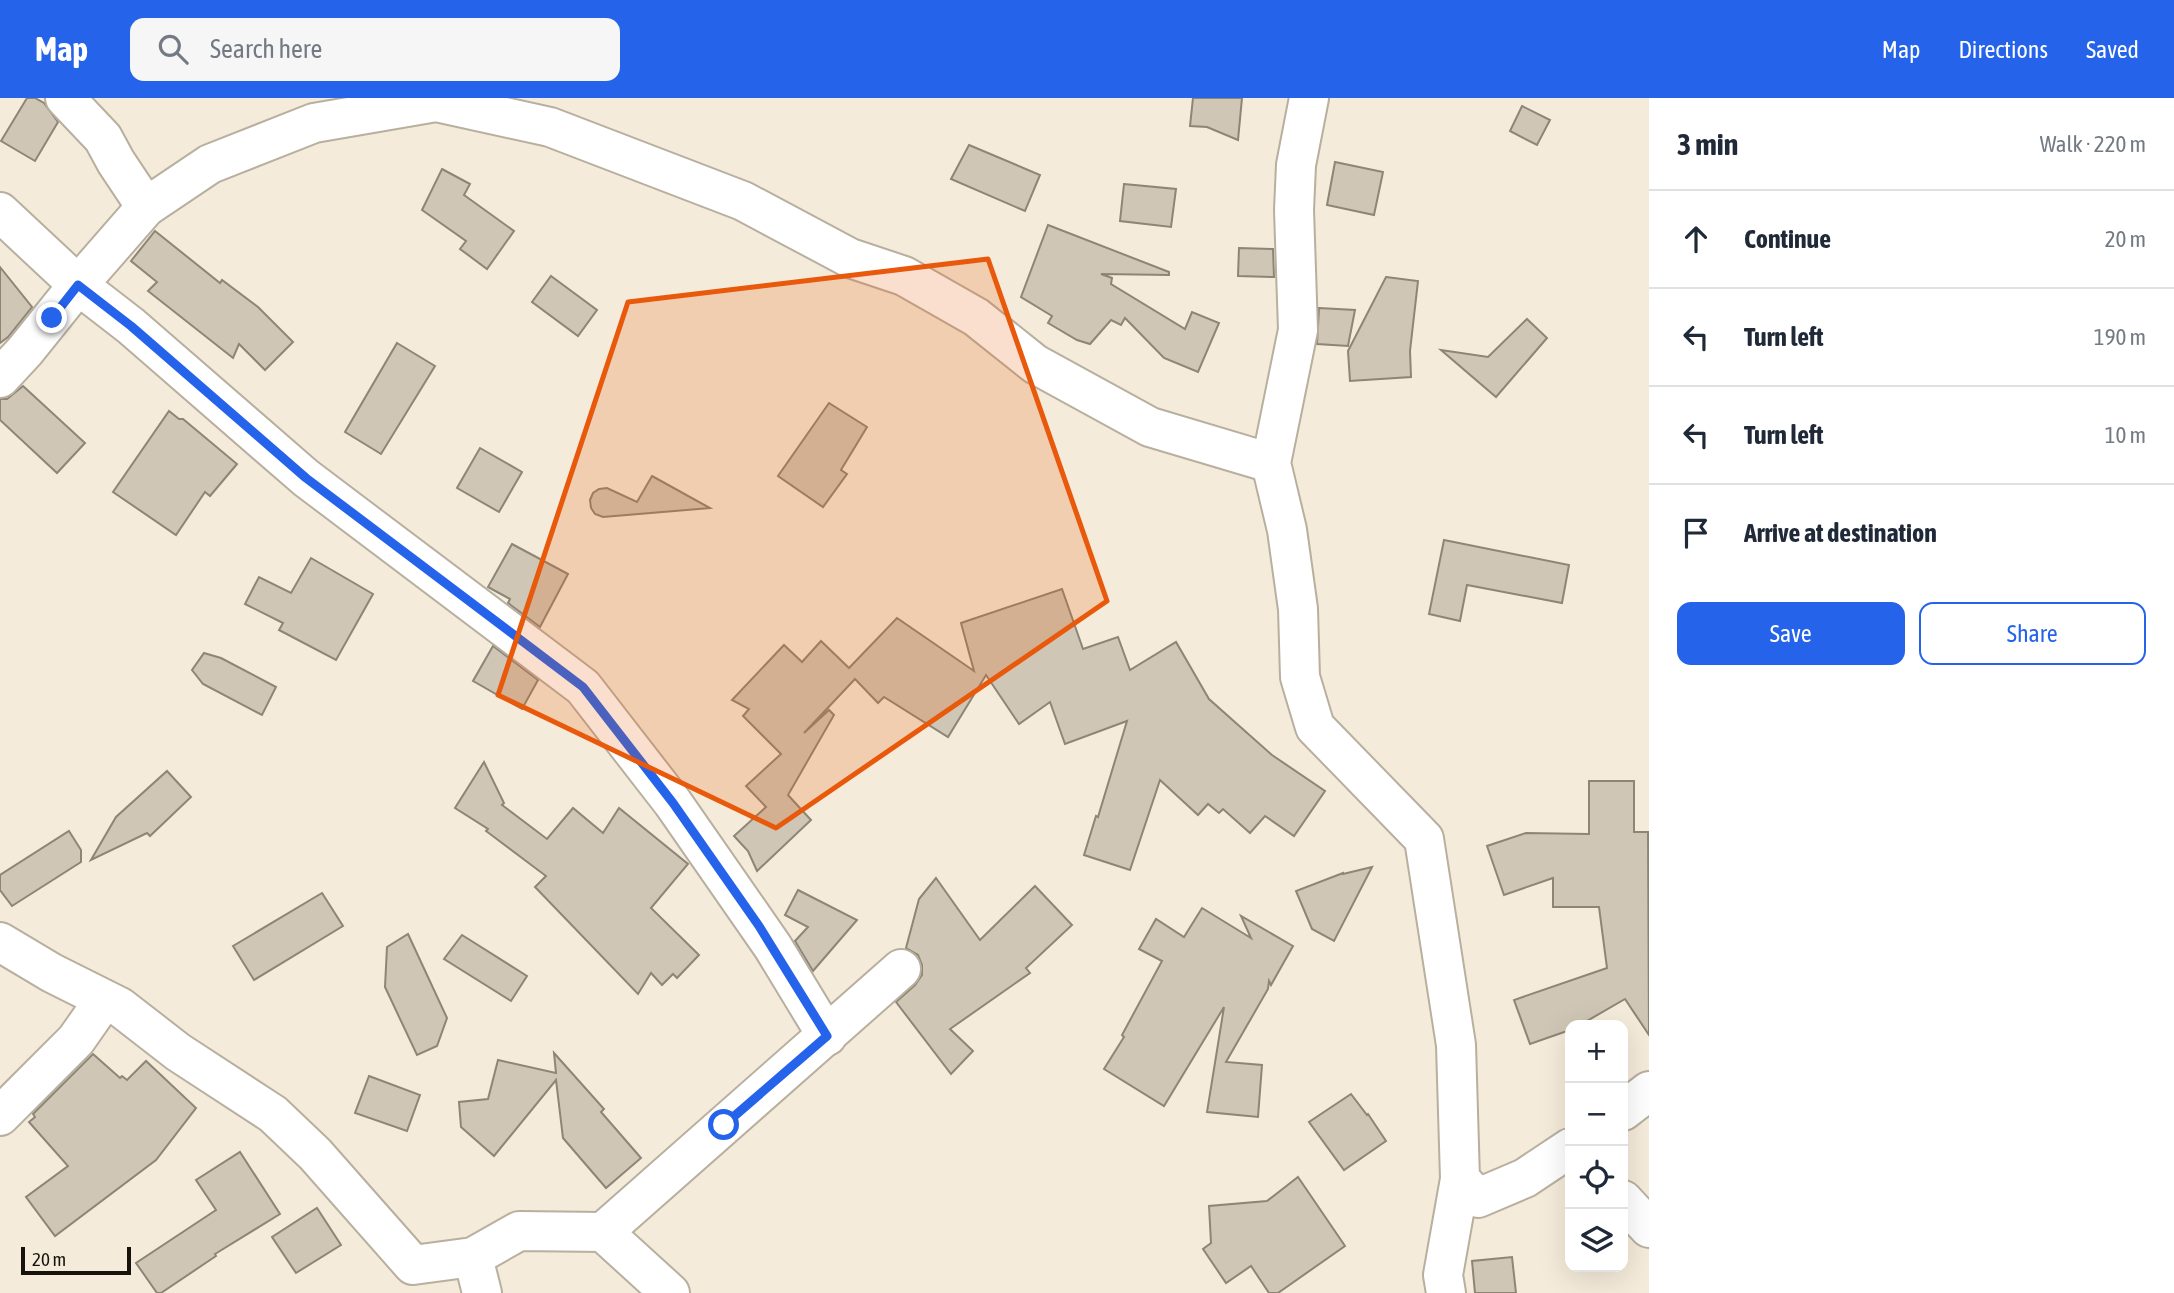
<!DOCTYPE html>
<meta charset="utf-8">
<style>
body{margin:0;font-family:"Asap Condensed",sans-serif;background:#f6f6f7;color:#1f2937}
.controls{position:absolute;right:21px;bottom:21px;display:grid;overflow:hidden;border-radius:14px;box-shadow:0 7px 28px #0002}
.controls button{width:63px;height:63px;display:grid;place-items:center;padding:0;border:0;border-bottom:2px solid #e0e1e3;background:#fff;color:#1f2937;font:35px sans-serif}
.scale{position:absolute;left:21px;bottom:18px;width:110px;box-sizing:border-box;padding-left:7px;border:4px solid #16130d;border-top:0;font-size:19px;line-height:24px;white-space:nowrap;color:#16130d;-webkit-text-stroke:5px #f5ebda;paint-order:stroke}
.stop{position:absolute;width:21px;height:21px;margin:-16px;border:5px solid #2563eb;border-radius:50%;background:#fff}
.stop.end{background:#2563eb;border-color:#fff;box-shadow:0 2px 7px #0008}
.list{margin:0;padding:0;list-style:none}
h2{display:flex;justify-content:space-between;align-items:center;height:91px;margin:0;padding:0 28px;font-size:30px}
h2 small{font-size:23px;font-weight:400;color:#747a83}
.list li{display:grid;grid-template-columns:46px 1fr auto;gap:21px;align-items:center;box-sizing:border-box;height:98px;padding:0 28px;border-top:2px solid #e0e1e3}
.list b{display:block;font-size:26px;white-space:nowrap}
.list em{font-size:23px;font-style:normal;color:#747a83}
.actions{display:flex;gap:14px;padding:21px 28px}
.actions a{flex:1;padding:16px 0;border:2px solid #2563eb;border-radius:14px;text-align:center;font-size:24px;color:#2563eb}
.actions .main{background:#2563eb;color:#fff}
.icon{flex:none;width:38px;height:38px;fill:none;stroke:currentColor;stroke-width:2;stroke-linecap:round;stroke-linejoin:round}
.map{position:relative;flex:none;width:1649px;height:1195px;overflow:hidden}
header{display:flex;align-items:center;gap:42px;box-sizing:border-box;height:98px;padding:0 35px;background:#2563eb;color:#fff}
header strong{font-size:33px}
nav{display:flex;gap:38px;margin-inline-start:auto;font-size:24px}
.search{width:490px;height:63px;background:#f6f6f7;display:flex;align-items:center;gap:18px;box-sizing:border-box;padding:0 24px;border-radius:14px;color:#747a83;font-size:26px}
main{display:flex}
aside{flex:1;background:#fff}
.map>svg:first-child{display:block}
</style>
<header>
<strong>Map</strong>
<div class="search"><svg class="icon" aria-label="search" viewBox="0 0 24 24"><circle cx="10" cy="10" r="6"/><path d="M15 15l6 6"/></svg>Search here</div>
<nav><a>Map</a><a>Directions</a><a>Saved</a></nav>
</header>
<main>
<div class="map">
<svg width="1649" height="1195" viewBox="0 0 1649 1195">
<rect width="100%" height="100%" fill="#f5ebda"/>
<!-- building -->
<g fill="#cfc6b5" stroke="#8d8576" stroke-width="2">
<path d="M27,0H35L44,5L58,24L35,63L1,43Z"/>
<path d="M1193,0H1242L1238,42L1207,29L1190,28Z"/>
<path d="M1522,8L1550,22L1537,47L1510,33Z"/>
<path d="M969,47L1040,77L1025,113L951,81Z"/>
<path d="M1335,64L1383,74L1374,117L1327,107Z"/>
<path d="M442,71L470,86L464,97L514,133L487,171L460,151L466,143L422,112Z"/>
<path d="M1124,86L1176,91L1171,129L1120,123Z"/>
<path d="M1048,127L1169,174V177L1101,176L1112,180L1111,186L1185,231L1192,214L1219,225L1198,274L1164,260L1125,220L1121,227L1111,222L1090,246L1077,242L1048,225L1052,218L1021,199Z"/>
<path d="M155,133L220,185L222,182L258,209L293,244L265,272L239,246L233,260L148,193L157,184L131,163Z"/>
<path d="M1239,150L1273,151L1274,179L1238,178Z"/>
<path d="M0,169L32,209L8,239L0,245Z"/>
<path d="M551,178L597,212L578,238L532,204Z"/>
<path d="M1386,179L1418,183L1410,253L1411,279L1350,283L1348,253Z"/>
<path d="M1319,210L1355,212L1348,248L1317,246Z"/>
<path d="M1527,221L1547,240L1496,299L1441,252L1488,259Z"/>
<path d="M397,245L435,268L381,356L345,334Z"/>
<path d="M23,288L85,345L57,375L0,322V301H7Z"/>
<path d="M829,305L867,329L841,372L847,376L823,409L778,378Z"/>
<path d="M169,313L179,321H183L237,366L210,398L205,394L176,437L113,394Z"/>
<path d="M480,350L522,374L499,414L457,390Z"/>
<path d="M652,378L710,410L603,419L595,416L591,410L590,402L593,395L599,391L607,390L637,404Z"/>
<path d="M1444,442L1569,467L1562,505L1467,487L1460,523L1429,516Z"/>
<path d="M512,446L568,476L540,529L508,505L510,501L488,489Z"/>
<path d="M311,460L373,496L336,562L279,532L283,525L245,506L259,479L291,495Z"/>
<path d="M1062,491L1083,551L1118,539L1130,572L1176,544L1209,601L1272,657L1325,693L1294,738L1265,718L1250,735L1223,711L1219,715L1208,706L1198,717L1160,682L1130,772L1084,757L1096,718L1098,719L1127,623L1065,646L1050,604L1019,626L986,577L948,639L884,599L878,605L855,581L804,635L829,612L834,617L788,697L811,722L757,773L748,753L734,738L766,709L746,688L781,656L743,618L749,611L732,602L784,547L802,564L821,543L849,570L897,520L974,573L961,525Z"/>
<path d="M493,548L538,582L522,611L473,583Z"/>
<path d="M204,555L221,560L276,589L262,617L203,586L192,572Z"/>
<path d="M484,664L504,705L502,707L547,741L573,710L603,735L619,710L688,766L651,810L699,857L677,880L673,876L662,887L651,875L638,896L535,789L546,778L486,733L488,731L455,710Z"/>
<path d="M167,673L191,699L150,738L147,735L91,762L116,719Z"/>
<path d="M1589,683H1634V734H1648L1649,937L1625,901L1580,927H1570V932L1530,946L1514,902L1607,870L1599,809H1553V780L1504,797L1487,748L1526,735L1589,736Z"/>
<path d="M69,733L81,752V764L12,808L0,792V777Z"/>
<path d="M1372,769L1334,843L1312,831L1296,793L1343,775V776Z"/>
<path d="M936,780L980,842L1035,788L1072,827L1026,870L1030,875L950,931L973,953L951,976L896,904L915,887L922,877V867L918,857L906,850L919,801Z"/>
<path d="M798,792L857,822L813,873L795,843L808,829L785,817Z"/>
<path d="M322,795L343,828L254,882L233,848Z"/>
<path d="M1202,810L1251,840L1241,818L1293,848L1271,887L1269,883L1268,891L1226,964L1262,967L1258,1019L1207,1014L1224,909L1164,1008L1104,971L1124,939L1122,937L1162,863L1139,851L1156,821L1184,839Z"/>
<path d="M408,836L447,920L437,948L417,957L385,889L387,849Z"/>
<path d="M462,837L527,878L511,903L444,861Z"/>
<path d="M554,955L604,1011L601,1014L641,1060L606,1090L563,1040L556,982L494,1058L461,1029L459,1004L488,1001L498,962L556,975Z"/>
<path d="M93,956L120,980L122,978L127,982L146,963L196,1010L156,1062L55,1138L26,1099L68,1068L29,1024L35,1019L33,1016Z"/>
<path d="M369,978L420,997L407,1033L355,1015Z"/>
<path d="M1351,996L1367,1017L1368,1016L1386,1043L1344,1072L1309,1024Z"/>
<path d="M240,1054L280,1116L215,1156L216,1158L161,1195H157L136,1165L216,1112L196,1082Z"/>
<path d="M1298,1079L1345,1148L1278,1195H1269L1251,1168L1226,1185L1203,1151L1211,1145L1209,1108L1267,1103Z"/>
<path d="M317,1110L341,1147L296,1175L272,1139Z"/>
<path d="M1512,1159L1516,1195H1475L1472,1163Z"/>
</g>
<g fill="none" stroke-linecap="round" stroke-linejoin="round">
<defs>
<g id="minor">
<path d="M65,0L103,40L116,64L146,109"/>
<path d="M1309,0L1296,67L1294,112L1298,232L1271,365L1287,432L1298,511L1300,579L1315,629L1424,741L1456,947L1460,1081L1443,1177L1446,1195"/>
<path d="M0,114L78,187L25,253L0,280"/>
<path d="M0,844L52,875L120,909L178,954L273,1016L315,1056L413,1167L473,1159L519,1133L603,1134L670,1195"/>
<path d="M827,938L773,849L673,705L583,589L306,380L131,228L78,187L146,109L210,66L314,25L436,4L550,29L743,103L850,160L904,178L976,219L1035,266L1150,329L1271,365"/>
<path d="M1623,1013L1649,993"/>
<path d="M0,1018L76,942L104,902"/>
<path d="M1460,1081L1478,1100L1525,1080L1570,1050"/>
<path d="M1623,1102L1649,1130"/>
<path d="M603,1134L901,871"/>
<path d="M473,1159L482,1195"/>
</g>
</defs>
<!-- minor casing -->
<use href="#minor" stroke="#b8af9f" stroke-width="42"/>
<!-- minor -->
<use href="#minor" stroke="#fff" stroke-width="38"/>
</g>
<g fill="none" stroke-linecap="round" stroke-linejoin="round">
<!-- route -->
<path stroke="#2563eb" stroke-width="9" d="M52,220L78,187L131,228L306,380L583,589L673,705L759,828L827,938L724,1027"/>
</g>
<!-- marked area -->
<path fill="#e8590c" fill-opacity="0.2" stroke="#e8590c" stroke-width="5" stroke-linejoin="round" d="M988,161L1107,503L776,730L498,597L628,204Z"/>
</svg>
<div class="controls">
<button>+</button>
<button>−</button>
<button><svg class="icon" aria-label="locate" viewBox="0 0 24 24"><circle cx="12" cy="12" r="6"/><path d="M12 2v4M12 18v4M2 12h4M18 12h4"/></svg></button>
<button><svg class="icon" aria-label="layers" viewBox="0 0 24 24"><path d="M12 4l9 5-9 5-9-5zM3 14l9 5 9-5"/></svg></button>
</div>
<div class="scale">20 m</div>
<div class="stop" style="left:724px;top:1027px"></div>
<div class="stop end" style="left:52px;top:220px"></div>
</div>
<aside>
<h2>3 min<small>Walk · 220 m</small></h2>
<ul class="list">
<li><svg class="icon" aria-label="ahead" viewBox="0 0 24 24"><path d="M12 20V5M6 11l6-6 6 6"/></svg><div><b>Continue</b></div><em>20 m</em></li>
<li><svg class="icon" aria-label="left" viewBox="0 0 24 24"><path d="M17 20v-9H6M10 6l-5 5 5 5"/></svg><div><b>Turn left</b></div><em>190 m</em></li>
<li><svg class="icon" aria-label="left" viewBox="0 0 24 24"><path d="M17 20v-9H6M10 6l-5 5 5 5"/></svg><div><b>Turn left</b></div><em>10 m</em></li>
<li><svg class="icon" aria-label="arrive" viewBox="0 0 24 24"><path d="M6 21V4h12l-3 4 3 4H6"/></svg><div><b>Arrive at destination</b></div></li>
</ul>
<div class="actions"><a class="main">Save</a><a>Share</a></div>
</aside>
</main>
